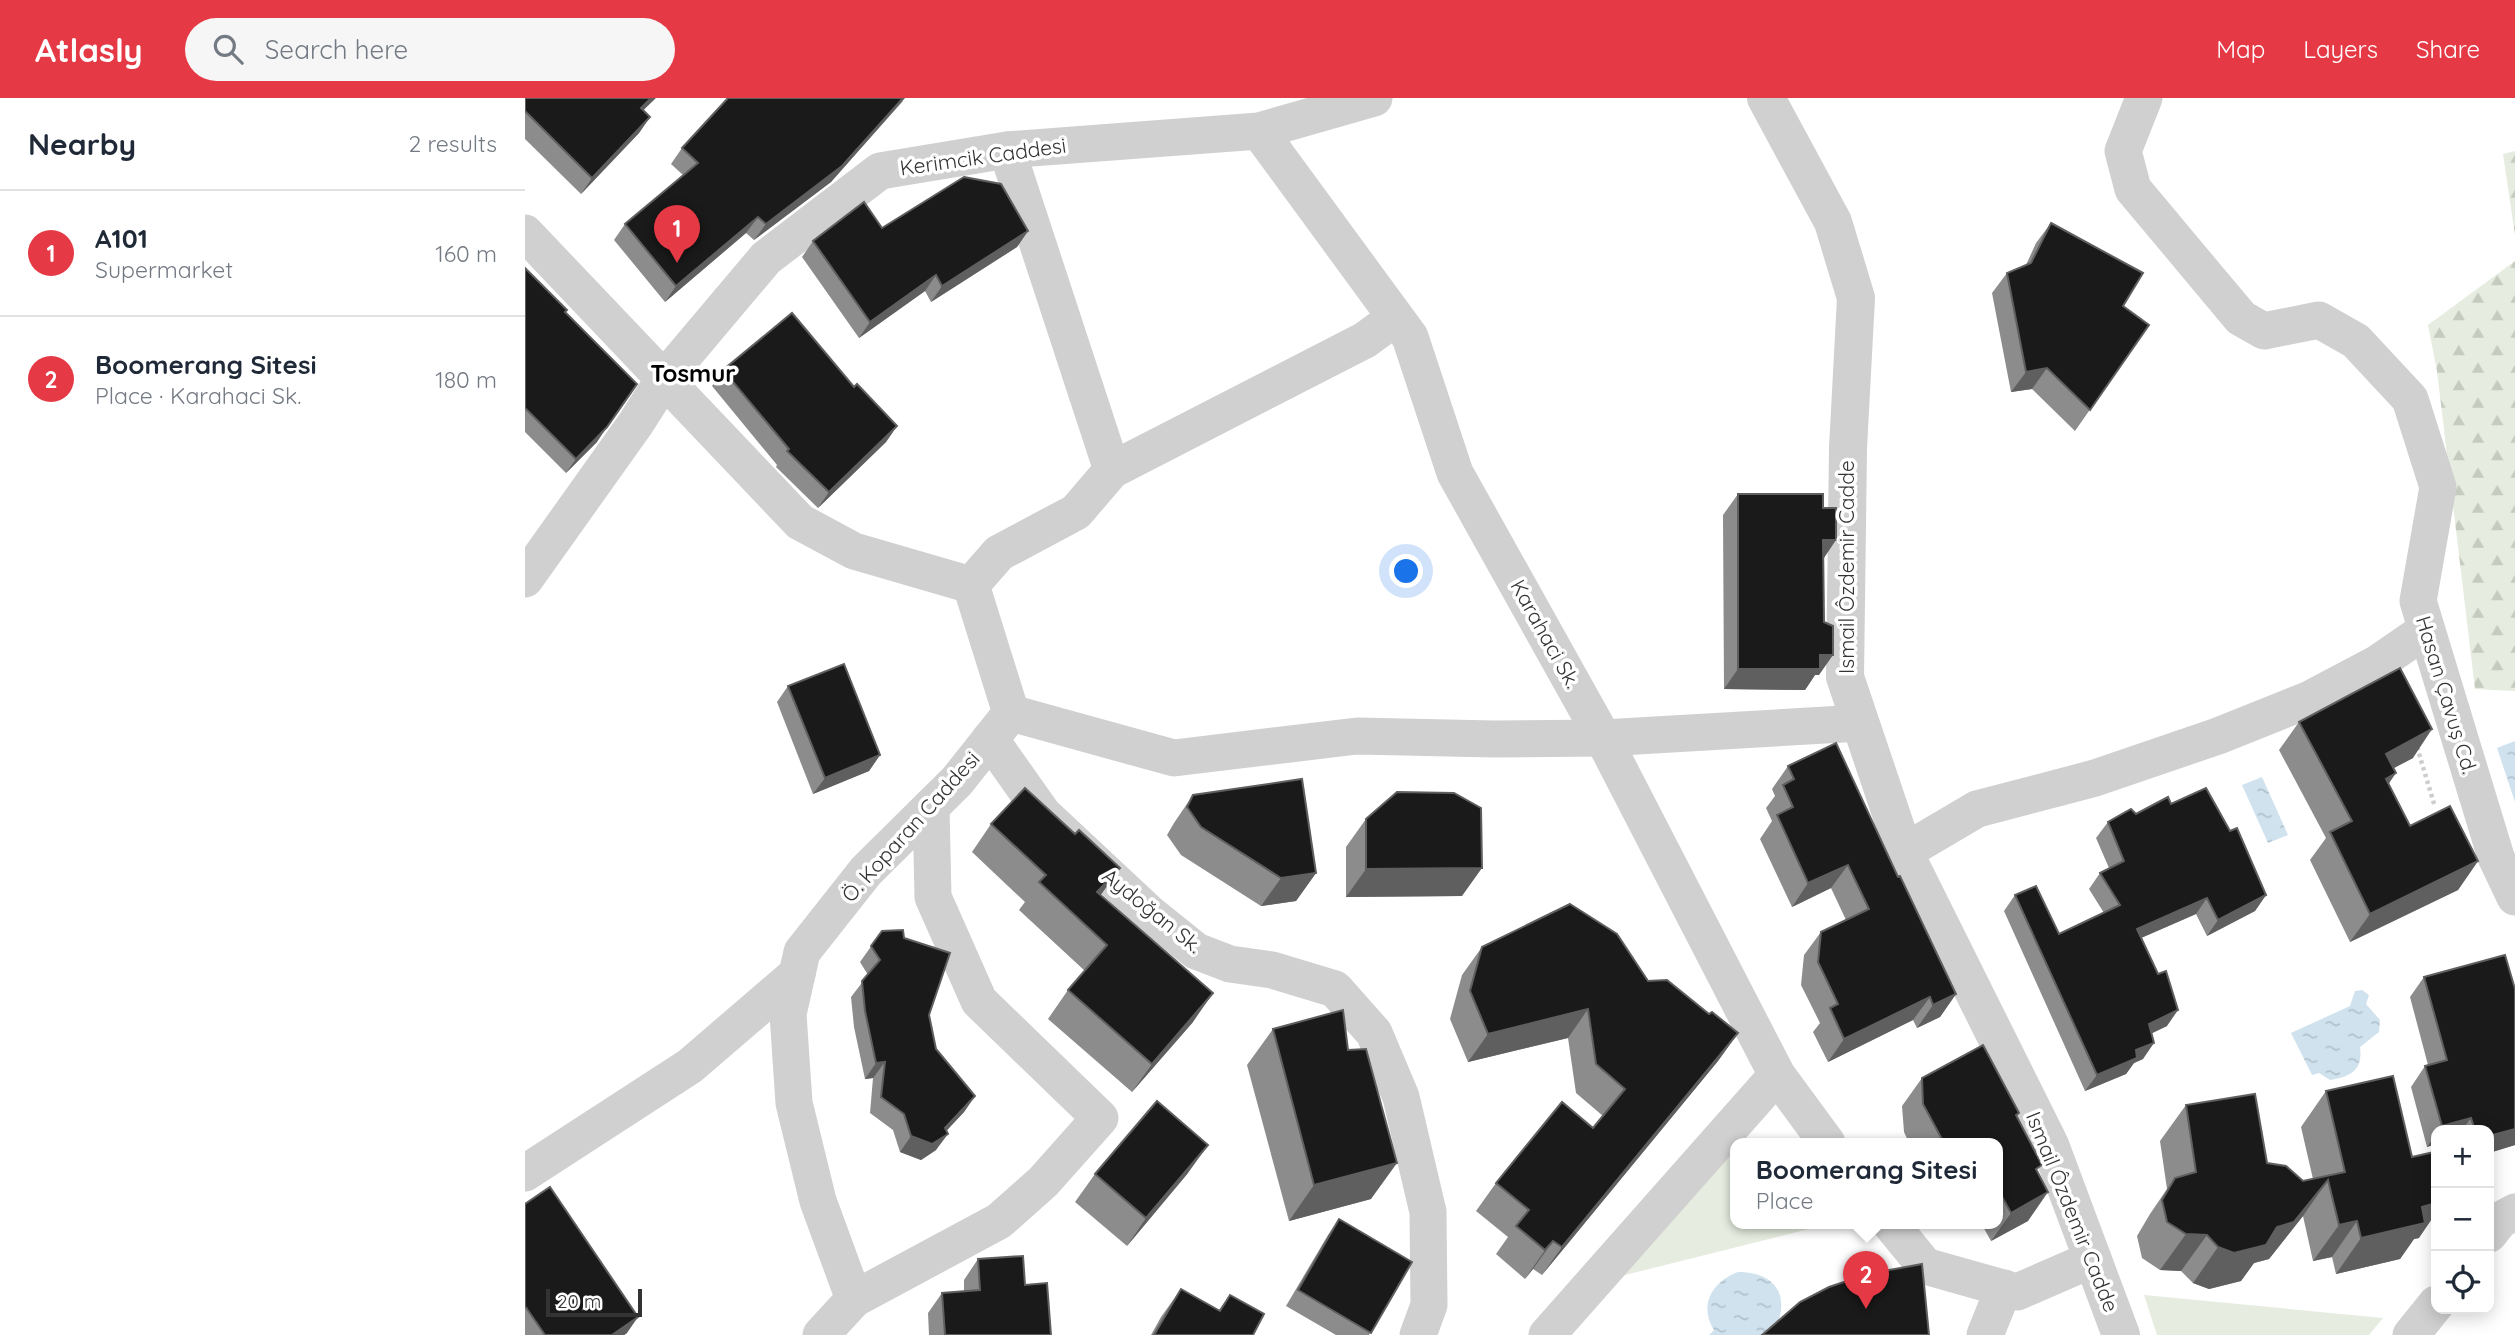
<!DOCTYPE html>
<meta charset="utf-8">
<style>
body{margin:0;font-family:Quicksand,sans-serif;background:#f6f6f7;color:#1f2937}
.controls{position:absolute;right:21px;bottom:21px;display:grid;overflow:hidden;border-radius:14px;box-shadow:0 4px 18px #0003}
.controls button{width:63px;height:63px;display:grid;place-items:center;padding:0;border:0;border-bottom:2px solid #e0e1e3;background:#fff;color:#1f2937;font:35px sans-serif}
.scale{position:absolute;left:21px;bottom:18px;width:96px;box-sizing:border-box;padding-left:7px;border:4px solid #333;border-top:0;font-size:19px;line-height:24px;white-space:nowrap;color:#333;-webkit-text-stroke:5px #fff;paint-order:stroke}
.you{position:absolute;left:882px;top:474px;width:24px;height:24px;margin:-18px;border:5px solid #fff;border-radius:50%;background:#1a73e8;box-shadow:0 0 0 10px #1a73e833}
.badge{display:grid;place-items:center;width:46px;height:46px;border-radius:50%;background:#e63946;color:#fff;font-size:23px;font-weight:700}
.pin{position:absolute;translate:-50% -58px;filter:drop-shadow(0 2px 4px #0008)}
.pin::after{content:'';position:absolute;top:37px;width:24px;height:21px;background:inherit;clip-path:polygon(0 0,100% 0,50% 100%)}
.popup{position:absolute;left:1205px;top:1040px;width:273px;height:91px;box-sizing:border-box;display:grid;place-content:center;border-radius:14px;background:#fff;filter:drop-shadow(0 2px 5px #0005);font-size:23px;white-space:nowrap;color:#747a83}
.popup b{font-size:26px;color:#1f2937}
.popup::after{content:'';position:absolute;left:50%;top:100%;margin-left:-14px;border:14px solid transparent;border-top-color:#fff}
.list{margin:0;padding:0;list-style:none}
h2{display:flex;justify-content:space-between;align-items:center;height:91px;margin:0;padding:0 28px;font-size:30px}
h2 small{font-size:23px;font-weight:400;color:#747a83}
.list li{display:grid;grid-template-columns:46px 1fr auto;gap:21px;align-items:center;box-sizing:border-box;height:126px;padding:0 28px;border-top:2px solid #e0e1e3}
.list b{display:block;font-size:26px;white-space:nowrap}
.list p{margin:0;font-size:23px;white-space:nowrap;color:#747a83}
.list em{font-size:23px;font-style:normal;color:#747a83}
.icon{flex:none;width:38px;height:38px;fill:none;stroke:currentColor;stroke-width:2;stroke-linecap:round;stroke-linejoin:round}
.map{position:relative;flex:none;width:1990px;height:1237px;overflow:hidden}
header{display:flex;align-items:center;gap:42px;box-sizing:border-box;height:98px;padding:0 35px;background:#e63946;color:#fff}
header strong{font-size:33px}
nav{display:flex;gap:38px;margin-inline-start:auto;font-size:24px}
.search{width:490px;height:63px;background:#f6f6f7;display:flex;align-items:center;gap:18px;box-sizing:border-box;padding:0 24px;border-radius:38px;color:#747a83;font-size:26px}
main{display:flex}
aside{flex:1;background:#fff}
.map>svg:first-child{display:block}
</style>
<header>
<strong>Atlasly</strong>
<div class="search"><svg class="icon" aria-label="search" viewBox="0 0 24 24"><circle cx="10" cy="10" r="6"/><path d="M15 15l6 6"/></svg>Search here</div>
<nav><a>Map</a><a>Layers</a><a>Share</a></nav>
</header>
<main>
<aside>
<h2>Nearby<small>2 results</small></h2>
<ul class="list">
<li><span class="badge">1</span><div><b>A101</b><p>Supermarket</p></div><em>160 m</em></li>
<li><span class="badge">2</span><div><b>Boomerang Sitesi</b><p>Place · Karahaci Sk.</p></div><em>180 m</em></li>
</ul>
</aside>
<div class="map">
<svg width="1990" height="1237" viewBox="0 0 1990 1237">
<defs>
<pattern id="forest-firs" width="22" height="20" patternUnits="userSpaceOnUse" patternTransform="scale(1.75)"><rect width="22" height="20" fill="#e6ecdf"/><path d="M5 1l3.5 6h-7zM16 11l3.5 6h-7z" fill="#c6cbc0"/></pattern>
<pattern id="water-ripples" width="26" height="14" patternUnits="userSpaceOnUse" patternTransform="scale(1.75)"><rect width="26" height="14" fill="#cfe2ee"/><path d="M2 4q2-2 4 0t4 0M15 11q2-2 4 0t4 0" fill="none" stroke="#b2c2cd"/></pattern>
</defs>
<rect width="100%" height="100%" fill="#fff"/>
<!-- forest -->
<g fill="url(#forest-firs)">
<path d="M1990,53V137L1978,56Z"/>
<path d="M1990,163V593L1950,591L1912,273L1903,227Z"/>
</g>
<!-- park -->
<g fill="#e6ecdf">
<path d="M1210,1046V1125H1308L1092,1179Z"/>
<path d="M1619,1197L1858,1220L1844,1237H1632Z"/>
</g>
<!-- water -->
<g fill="url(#water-ripples)">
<path d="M1990,643V704L1972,650Z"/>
<path d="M1737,679L1763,737L1743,745L1717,687Z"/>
<path d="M1837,892L1844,897L1841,906L1855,922L1854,934L1835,949C1838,972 1826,979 1805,982L1794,975L1787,977L1766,935L1825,908L1830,893Z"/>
<path d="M1213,1174C1254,1174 1267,1202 1247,1237H1184L1189,1232C1173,1207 1188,1183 1213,1174Z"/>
</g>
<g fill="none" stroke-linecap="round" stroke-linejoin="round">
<!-- path -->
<path stroke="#cdcdcd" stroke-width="4.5" stroke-dasharray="3.5 3.5" stroke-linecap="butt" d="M1892,649L1910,709"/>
<!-- minor -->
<g stroke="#d0d0d0" stroke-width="37">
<path d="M1619,0L1598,53L1608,91L1716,220L1739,233L1794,222L1831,243L1885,301L1913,389L1893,503L1971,759L1990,799"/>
<path d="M734,33L885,239L930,375L1078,640L1252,977L1302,1045"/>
<path d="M482,52L587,372"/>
<path d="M0,135L275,424L329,453L446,487L486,615L432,683L341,773L277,854L263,916L269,1005L293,1103L329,1201L296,1237"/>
<path d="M0,481L111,325L139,281L241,160L355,73L482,52L734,33L849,0"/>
<path d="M446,487L474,455L551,414L587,372L840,242L870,220"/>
<path d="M486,615L649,660L832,638L969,641L1078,640L1335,625"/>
<path d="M465,641L518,716L625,816L671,853L705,866L747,872L810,891L849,935L876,999L903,1114L904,1207L893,1237"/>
<path d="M1379,754L1452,711L1570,680L1693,638L1783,602L1853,565L1901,532"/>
<path d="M0,1075L165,968L272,876"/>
<path d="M1365,1125L1400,1168L1492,1194L1568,1161"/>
<path d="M1964,1136L1975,1122L1990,1114"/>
<path d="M329,1201L474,1123L518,1084L575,1020L454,903L408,799L406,709"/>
<path d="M1022,1237L1252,977"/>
<path d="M1460,1237L1479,1190"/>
<path d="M1886,1237L1911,1206"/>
</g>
<!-- tertiary -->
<path stroke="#d0d0d0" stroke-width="38" d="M1241,0L1308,124L1331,200L1323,350L1320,579L1379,754L1525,1047L1596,1237"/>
</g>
<!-- wall -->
<g fill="#8c8c8c">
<path d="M0,0L118,13L125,19L114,35L56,96L0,41Z"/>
<path d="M378,3L306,84L229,142L221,135L140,204L89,142L100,126L158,77L146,66L157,50Z"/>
<path d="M1526,125L1598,208L1624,227L1550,333L1507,291L1486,294L1467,195L1482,175L1501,167L1511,145Z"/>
<path d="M357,130L503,133L492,149L406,204L400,193L334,240L277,159L288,143Z"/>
<path d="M0,170L40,215L72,344L41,375L0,334Z"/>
<path d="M198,272L329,289L372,328L361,344L293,410L251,369L252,367L187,288Z"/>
<path d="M1213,396L1298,461L1294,577H1290L1280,592L1199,591L1198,417Z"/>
<path d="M263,588L355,657L344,673L288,696L252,604Z"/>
<path d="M1774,624L1888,660L1868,670L1864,686L1885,728L1953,763L1933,792L1825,844L1785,762L1801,740L1754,652Z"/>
<path d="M1263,668L1373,779L1431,896L1415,919L1392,930L1388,922L1303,964L1288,934L1295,925L1276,887L1279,857L1296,834L1321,822L1306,790L1267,809L1235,741L1247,723L1241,710L1250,698L1247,691Z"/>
<path d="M668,697L791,775L771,803L736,808L656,757L642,737L649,725Z"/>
<path d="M1646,706L1741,797L1730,813L1682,838L1671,816L1616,840L1642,928L1627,935L1618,961L1609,965L1601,976L1560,993L1479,813L1490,797L1534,836L1579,815L1564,791L1575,775L1584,770L1571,740L1583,724Z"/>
<path d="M841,721L937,798L821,799V749Z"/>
<path d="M466,726L550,736L595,770L575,797L668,924L607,994L523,921L543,892L560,873L494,812L500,804L447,754Z"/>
<path d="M357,833L379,840L404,917L411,951L450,998L439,1014L421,1033L411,1052L396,1062L375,1054L368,1032L345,1015L348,980L340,981L329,929L326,899L343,877L335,864Z"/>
<path d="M957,849L1123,883L1184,916L1213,935L1193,963L1017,1177L1008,1171L1000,1181L971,1156L983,1139L951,1113L971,1085L1068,1030L1078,1018L1051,995L1043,940L943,964L925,921L937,877Z"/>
<path d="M1899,879L1990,891V1047L1964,1055V1032H1911V1046L1902,1049L1886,989L1900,968L1903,967L1885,899Z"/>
<path d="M748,931L823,952L846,1101L764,1123L722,967Z"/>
<path d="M1397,980L1494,1015L1492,1019L1512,1074L1503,1123L1466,1143L1456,1125H1472V1045H1384L1379,1034L1377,1008Z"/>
<path d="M1801,993L1894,1140L1889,1141L1875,1161L1811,1176L1807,1159L1788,1163L1778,1118L1744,1161L1729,1165L1716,1183L1684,1191L1668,1185L1656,1173L1635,1172L1617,1160L1612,1138L1625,1116L1642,1091L1635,1043L1661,1007L1742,1065L1778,1083L1788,1081L1776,1029Z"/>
<path d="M663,1075L602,1148L550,1104L570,1076Z"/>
<path d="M0,1106L102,1235L99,1237H0Z"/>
<path d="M814,1121L887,1164L844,1237H811L761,1208L803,1137Z"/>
<path d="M1440,1125H1453L1443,1131Z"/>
<path d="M453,1161L500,1187L526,1237H404L403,1215L417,1195L439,1193V1182Z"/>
<path d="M656,1191L694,1212L705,1197L728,1237H626L636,1219Z"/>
</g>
<!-- shaded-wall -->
<g fill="#5f5f5f">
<path d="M126,0H131L104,26L116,10Z"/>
<path d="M378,0H380L306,84L229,142L241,126Z"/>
<path d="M125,19L114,35L56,96L67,80Z"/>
<path d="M233,119L221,135L140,204L151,188Z"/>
<path d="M503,133L492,149L406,204L417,188Z"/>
<path d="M411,177L400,193L334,240L345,224Z"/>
<path d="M1522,270L1507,291L1486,294L1501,274Z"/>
<path d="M372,328L361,344L293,410L304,394Z"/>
<path d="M82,329L72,344L41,375L51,361Z"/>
<path d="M1298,442H1311L1297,463Z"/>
<path d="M1295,557H1308L1294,577H1290L1280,592L1199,591L1213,571Z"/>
<path d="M1907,631L1888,660L1841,685L1861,656Z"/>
<path d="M355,657L344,673L288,696L300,680Z"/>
<path d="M1871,675L1851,704L1861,681Z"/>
<path d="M1953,763L1933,792L1825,844L1845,816Z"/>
<path d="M1323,767L1306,790L1267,809L1283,785Z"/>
<path d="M595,770L575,798L552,822L572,794Z"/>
<path d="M957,770L937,798L821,799L841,771Z"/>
<path d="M791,775L771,803L736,808L756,780Z"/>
<path d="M1741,797L1730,813L1682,838L1693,822Z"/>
<path d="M1682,800L1671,816L1600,847L1612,831Z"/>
<path d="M688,895L668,924L607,994L627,966Z"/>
<path d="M1431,896L1415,919L1392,930L1408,907Z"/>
<path d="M1405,899L1388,922L1303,964L1319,941Z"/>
<path d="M1063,911L1043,940L943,964L963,936Z"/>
<path d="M1653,912L1642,928L1613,942L1624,926Z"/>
<path d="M1213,935L1193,963L1017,1177L1037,1149Z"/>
<path d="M1629,945L1618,961L1609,965L1601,976L1560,993L1572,977L1611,952Z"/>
<path d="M360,964L348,980L340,981L351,965Z"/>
<path d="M450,998L439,1014L411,1044L423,1036L411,1052L396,1062L375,1054L386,1038L420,1030Z"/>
<path d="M1946,1020L1937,1032H1914L1917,1028Z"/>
<path d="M1990,1031V1047L1964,1055V1038Z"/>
<path d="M1911,1036V1046L1902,1049Z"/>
<path d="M683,1047L663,1075L602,1148L621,1120Z"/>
<path d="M872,1065L846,1101L764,1123L789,1087Z"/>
<path d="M1803,1082L1778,1118L1744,1161L1729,1165L1716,1183L1684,1191L1668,1185L1693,1149Z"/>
<path d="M1523,1094L1503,1123L1466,1143L1486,1115Z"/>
<path d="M1911,1105V1115L1894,1140L1889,1141L1875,1161L1811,1176L1836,1140L1897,1109Z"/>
<path d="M1832,1123L1807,1159L1788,1163L1814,1127Z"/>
<path d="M1447,1125H1453L1443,1131Z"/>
<path d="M1661,1136L1682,1137L1656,1173L1635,1172Z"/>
<path d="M1028,1143L1008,1171L1000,1181L1020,1152Z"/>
<path d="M113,1219L102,1235L99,1237H87Z"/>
</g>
<!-- building -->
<g fill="#1a1a1a" stroke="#5f5f5f" stroke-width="2">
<path d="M0,0H126L116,10L125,19L67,80L0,13Z"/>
<path d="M203,0H378L317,68L241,126L233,119L151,188L100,126L173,65L157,50Z"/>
<path d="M439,79L476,86L503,133L417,188L411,177L345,224L288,143L339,104L357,130Z"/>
<path d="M1526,125L1618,175L1598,208L1624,227L1565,312L1522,270L1501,274L1482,175L1506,165Z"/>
<path d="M0,170L42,212L40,214L112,286L82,329L51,361L0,310Z"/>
<path d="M267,215L329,289L332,286L372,328L304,394L262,353L264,351L198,272Z"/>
<path d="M1213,396H1298V410H1311V442H1298L1299,524L1308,528V557H1295V571H1213Z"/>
<path d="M319,566L355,657L300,680L263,588Z"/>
<path d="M1875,570L1907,631L1861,656L1871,675L1861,681L1885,728L1925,708L1953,763L1845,816L1805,734L1827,723L1774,624Z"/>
<path d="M1311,645L1373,779L1375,778L1431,896L1408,907L1405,899L1319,941L1305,910L1313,906L1293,864L1296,834L1344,811L1323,767L1283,785L1252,717L1268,709L1258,687L1269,681L1263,668Z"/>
<path d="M777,681L791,775L756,780L676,729L662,709L668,697Z"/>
<path d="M500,690L550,736L554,732L595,770L572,794L688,895L627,966L543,892L582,847L514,784L521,777L466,726Z"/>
<path d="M1681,690L1705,733L1712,730L1741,797L1693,822L1682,800L1612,831L1633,876L1641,873L1653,912L1624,926L1629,945L1611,952L1612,960L1572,977L1490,797L1511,788L1534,836L1595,807L1575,775L1599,763L1583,724L1606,711L1611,716L1643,699L1646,706Z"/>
<path d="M872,694L929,695L956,710L957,770L841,771V721Z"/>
<path d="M1045,806L1092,836L1123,883L1142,882L1184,916L1187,914L1213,935L1037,1149L1028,1143L1020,1152L991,1128L1004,1112L971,1085L1037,1004L1068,1030L1100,991L1071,966L1063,911L963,936L945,893L957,849Z"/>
<path d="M378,832L379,840L425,855L404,917L411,951L450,998L420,1030L423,1036L407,1046L386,1038L379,1016L356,999L360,964L351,965L340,913L337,883L355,862L346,848L357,833Z"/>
<path d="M1980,857L1990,891V1031L1964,1038V1032H1950L1946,1020L1917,1028L1900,968L1922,962L1899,879Z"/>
<path d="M818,912L823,952L841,951L872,1065L789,1087L748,931Z"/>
<path d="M1458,947L1494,1015L1491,1017L1517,1067L1511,1071L1523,1094L1486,1115L1475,1095L1472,1097V1045H1419L1398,1006L1397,980Z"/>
<path d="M1868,978L1887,1059L1909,1054L1911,1066V1105L1897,1109L1900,1125L1836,1140L1832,1123L1814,1127L1803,1082L1769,1124L1752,1129L1741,1147L1709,1155L1693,1149L1682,1137L1661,1136L1642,1124L1637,1102L1650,1080L1671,1074L1661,1007L1730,996L1742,1065L1761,1068L1778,1083L1820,1074L1801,993Z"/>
<path d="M632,1003L683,1047L621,1120L570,1076Z"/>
<path d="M25,1089L113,1219L87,1237H20L0,1208V1106Z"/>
<path d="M814,1121L887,1164L846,1235L773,1192Z"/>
<path d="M498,1158L500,1187L522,1185L526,1237H420L417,1195L455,1192L453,1161Z"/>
<path d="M1397,1166L1404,1237H1237L1275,1204L1304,1189L1343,1176Z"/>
<path d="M656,1191L695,1213L705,1197L739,1216L728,1237H629Z"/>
</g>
<g text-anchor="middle" stroke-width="7" stroke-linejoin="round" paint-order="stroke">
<!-- street labels -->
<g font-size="21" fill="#333" stroke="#fff">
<text transform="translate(458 59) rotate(-8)" y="7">Kerimcik Caddesi</text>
<text transform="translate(1322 469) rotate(-90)" y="7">Ismail Ôzdemir Cadde</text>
<text transform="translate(1020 536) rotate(61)" y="7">Karahaci Sk.</text>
<text transform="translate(1921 597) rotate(73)" y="7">Hasan Çavuş Cd.</text>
<text transform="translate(386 729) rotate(-48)" y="7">Ö. Koparan Caddesi</text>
<text transform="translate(627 813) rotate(39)" y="7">Aydoğan Sk.</text>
<text transform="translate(1547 1114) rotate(68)" y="7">Ismail Ôzdemir Cadde</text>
</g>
<!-- quarter labels -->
<g font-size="24" font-weight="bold" fill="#000" stroke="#fff">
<text x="168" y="284">Tosmur</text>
</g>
</g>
</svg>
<div class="controls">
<button>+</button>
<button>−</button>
<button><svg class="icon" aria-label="locate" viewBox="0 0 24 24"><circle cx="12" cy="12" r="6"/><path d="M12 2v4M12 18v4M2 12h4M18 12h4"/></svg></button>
</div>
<div class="scale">20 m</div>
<div class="you"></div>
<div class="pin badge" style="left:152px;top:165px">1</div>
<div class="pin badge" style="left:1341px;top:1211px">2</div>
<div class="popup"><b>Boomerang Sitesi</b>Place</div>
</div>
</main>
